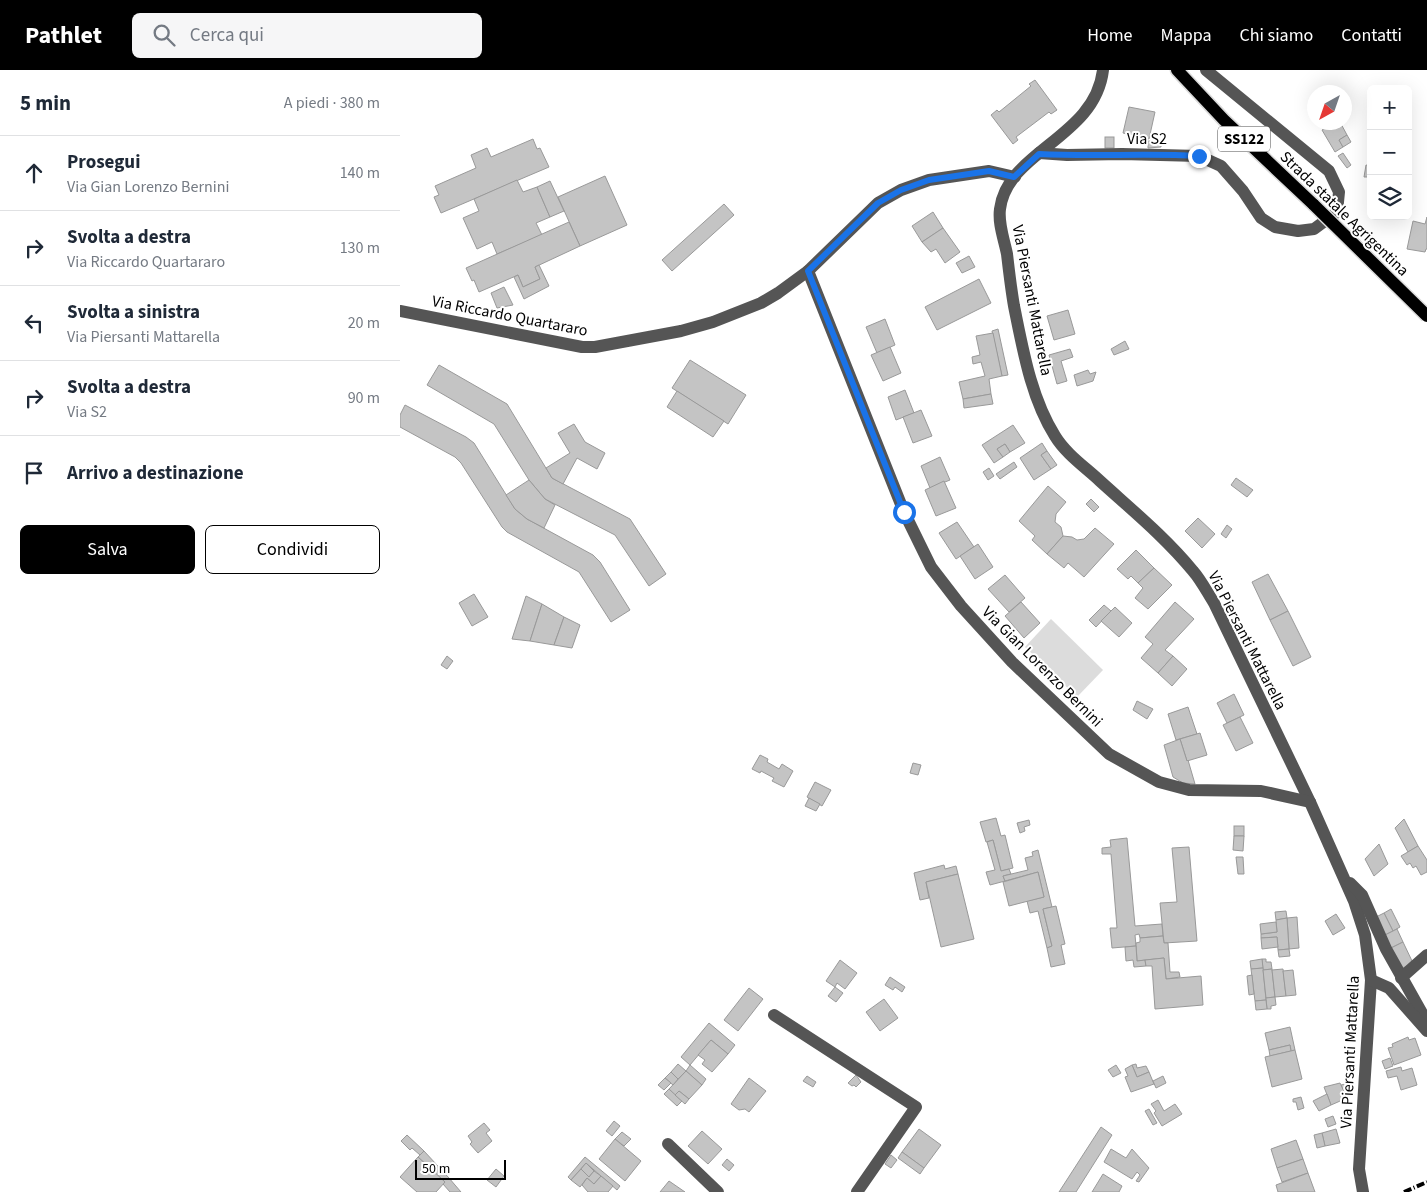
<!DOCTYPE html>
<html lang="it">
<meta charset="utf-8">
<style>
body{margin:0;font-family:"Source Sans 3",sans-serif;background:#f6f6f7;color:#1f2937}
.controls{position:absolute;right:15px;top:15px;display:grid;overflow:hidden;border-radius:8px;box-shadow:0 5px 20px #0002}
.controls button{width:45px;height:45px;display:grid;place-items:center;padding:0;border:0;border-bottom:1px solid #e0e1e3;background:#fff;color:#1f2937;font:25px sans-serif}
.compass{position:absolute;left:907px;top:15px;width:45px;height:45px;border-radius:50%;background:#fff;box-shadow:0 5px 20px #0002;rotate:220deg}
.scale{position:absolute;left:15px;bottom:12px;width:91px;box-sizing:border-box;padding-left:5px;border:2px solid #000;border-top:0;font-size:14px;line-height:18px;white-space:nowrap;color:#000;-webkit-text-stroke:4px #fff;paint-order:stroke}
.stop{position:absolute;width:15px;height:15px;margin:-11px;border:4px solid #1a73e8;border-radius:50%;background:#fff}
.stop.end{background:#1a73e8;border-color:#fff;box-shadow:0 1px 5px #0008}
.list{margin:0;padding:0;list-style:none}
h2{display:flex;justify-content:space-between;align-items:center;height:65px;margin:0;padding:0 20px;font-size:21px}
h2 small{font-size:16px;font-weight:400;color:#747a83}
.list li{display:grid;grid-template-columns:32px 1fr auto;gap:15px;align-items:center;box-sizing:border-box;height:75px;padding:0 20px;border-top:1px solid #e0e1e3}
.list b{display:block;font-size:19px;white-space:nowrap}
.list p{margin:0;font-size:16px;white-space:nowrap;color:#747a83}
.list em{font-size:16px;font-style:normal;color:#747a83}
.actions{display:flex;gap:10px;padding:15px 20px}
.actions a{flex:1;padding:11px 0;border:1px solid #000;border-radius:8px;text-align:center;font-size:18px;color:#000}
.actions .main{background:#000;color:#fff}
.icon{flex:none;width:28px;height:28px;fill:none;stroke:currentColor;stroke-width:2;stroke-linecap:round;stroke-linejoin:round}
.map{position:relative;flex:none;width:1027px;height:1122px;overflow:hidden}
header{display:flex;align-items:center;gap:30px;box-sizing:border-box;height:70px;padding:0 25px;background:#000;color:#fff}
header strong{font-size:24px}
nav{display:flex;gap:28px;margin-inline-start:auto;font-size:18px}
.search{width:350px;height:45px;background:#f6f6f7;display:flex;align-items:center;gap:12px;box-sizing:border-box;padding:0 18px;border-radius:8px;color:#747a83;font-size:19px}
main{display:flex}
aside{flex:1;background:#fff}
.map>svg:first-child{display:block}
</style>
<header>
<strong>Pathlet</strong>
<div class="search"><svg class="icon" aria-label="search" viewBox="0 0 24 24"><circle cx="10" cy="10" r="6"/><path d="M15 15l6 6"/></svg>Cerca qui</div>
<nav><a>Home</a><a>Mappa</a><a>Chi siamo</a><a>Contatti</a></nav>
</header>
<main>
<aside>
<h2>5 min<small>A piedi · 380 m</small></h2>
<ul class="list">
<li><svg class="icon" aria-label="ahead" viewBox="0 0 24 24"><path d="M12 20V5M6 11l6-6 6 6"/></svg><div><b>Prosegui</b><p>Via Gian Lorenzo Bernini</p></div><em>140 m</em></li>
<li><svg class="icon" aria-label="right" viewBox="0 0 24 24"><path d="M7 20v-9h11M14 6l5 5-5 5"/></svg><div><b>Svolta a destra</b><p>Via Riccardo Quartararo</p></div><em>130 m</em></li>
<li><svg class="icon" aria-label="left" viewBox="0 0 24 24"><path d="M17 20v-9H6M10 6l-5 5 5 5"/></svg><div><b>Svolta a sinistra</b><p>Via Piersanti Mattarella</p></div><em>20 m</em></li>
<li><svg class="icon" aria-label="right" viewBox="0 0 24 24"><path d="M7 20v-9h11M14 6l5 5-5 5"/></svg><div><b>Svolta a destra</b><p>Via S2</p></div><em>90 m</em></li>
<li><svg class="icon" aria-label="arrive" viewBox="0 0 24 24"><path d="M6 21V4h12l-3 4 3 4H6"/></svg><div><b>Arrivo a destinazione</b></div></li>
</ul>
<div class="actions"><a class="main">Salva</a><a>Condividi</a></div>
</aside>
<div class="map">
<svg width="1027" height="1122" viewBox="0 0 1027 1122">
<rect width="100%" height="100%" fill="#fff"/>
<!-- green -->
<path fill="#dcdcdc" d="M651,549L703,600L677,627L625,577Z"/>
<!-- building -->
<g fill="#c4c4c4" stroke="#999">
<path d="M635,10L657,40L651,44L649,42L616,67L618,70L613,74L591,45L597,40L599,42L631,16L629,14Z"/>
<path d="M729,37L755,42L749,69L723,63Z"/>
<path d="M936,52H940L947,65L939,70L943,77L935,82L922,60Z"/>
<path d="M947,65L951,72L943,77L939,70Z"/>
<rect x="705" y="67" width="9" height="11"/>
<path d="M133,69L137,79L140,78L149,97L41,143L34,127L39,125L35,116L76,98L71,85L87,78L91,87Z"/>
<path d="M748,71L761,72V77L748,78Z"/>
<path d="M943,83L951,95L947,98L938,86Z"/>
<path d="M966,95L971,96V107H964Z"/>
<path d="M205,106L227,155L180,176L158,127Z"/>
<path d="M117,110L123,122L137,117L150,147L136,153L142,165L97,184L92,172L77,179L63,148L79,141L74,129Z"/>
<path d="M150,111L164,141L150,147L137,117Z"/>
<path d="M324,134L334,145L272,201L262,190Z"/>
<path d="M533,142L543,158L522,172L512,156Z"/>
<path d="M1027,147V179H1026L1025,182L1007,179L1013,151L1025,154Z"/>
<path d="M169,152L180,176L135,197L140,209L123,217L118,205L79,222L74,210L72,211L66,198Z"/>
<path d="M543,158L560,182L545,193L536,179L531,182L522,172Z"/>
<path d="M569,186L575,197L562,203L556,193Z"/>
<path d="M139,195L149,216L124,229L114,207L118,205L123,217L140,209L135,197Z"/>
<path d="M579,209L591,233L537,260L525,237Z"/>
<path d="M104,217L113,235L97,238L91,223Z"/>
<path d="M668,240L675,264L654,270L647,246Z"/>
<path d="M485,249L495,275L477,283L466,257Z"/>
<path d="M598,259L608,305L602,306L592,261Z"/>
<path d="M593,263L602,306L589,309L591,324L563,329L559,312L585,306L581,292L573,294L572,287L580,285L576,266Z"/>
<path d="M725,271L729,279L714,285L711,279Z"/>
<path d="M490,277L501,303L483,311L471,285Z"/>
<path d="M670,279L673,287L661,291L667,311L657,314L649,285Z"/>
<path d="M290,290L346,325L328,354L272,318Z"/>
<path d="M39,295L107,334L152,408L230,449L266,504L249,516L215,465L145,429L129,410L94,354L27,315Z"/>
<path d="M688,300L690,304L696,302L693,311L677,316L674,305Z"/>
<path d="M505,320L514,343L496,350L488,327Z"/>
<path d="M277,321L324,351L313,367L267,337Z"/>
<path d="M591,324L593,334L564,338L563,329Z"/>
<path d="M5,335L66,367L74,373L115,439L127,449L193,485L200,492L230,540L211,552L179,502L107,462L102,457L61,393L55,387L0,357V345Z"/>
<path d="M521,340L532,366L513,373L503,347Z"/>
<path d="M174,354L185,372L205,383L197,399L177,388L163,414L152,408L146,398L170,383L158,363Z"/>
<path d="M613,355L625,373L610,382L605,374L597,379L603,387L594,393L582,375Z"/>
<path d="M642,373L647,381L641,385L651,399L634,410L620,388Z"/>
<path d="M605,374L610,382L603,387L597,379Z"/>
<path d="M647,381L657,395L651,399L641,385Z"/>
<path d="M540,387L550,410L530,418L521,396Z"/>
<path d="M614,392L617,397L600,409L596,404Z"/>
<path d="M589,398L594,406L588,410L583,402Z"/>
<path d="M836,408L853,420L847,427L831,415Z"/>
<path d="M129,410L145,429L155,435L144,458L127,449L115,439L106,425Z"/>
<path d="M544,411L556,438L536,446L525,420Z"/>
<path d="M648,416L666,432L656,444L655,452L661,457L663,466L647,484L632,470L635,466L619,451Z"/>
<path d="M691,429L699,437L694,442L686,434Z"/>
<path d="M798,448L815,464L802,478L785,461Z"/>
<path d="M557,452L574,477L556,489L539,463Z"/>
<path d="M827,455L832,459L826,468L821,464Z"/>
<path d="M695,458L714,474L684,507L668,493L664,498L647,484L663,466L672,467L677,470L684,469Z"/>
<path d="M578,474L593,497L575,509L560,486Z"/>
<path d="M736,480L754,498L738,513L731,506L728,509L717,499Z"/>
<path d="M754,498L772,515L748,539L735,528L743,518L738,513Z"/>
<path d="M868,504L888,541L870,550L852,512Z"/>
<path d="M605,505L625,528L609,542L588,519Z"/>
<path d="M74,524L88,547L72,556L59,533Z"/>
<path d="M126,526L142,534L130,571L112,569Z"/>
<path d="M621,532L640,553L624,568L605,546Z"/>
<path d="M775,532L794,549L765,580L773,586L758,603L741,588L753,574L745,567Z"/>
<path d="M142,534L164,547L154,575L130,571Z"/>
<path d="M704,535L711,541L696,557L689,550Z"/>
<path d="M715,537L732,553L719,567L701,551Z"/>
<path d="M888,541L911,587L893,596L870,550Z"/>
<path d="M164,547L180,555L172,578L154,575Z"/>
<path d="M47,586L53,591L47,599L41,595Z"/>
<path d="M773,586L787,599L772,616L758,603Z"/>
<path d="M834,624L844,645L827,653L817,633Z"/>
<path d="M737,631L753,639L747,649L733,640Z"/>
<path d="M788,637L797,664L776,670L768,644Z"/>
<path d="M840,647L853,673L836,681L823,655Z"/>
<path d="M800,663L807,685L787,691L780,669Z"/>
<path d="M780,669L787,691L788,690L795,714L783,713L773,707L764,675Z"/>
<path d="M360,685L368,689L367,692L379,699L382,694L393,701L384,717L372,711L374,708L361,701L360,703L352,699Z"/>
<path d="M513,693L521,695L518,705L510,703Z"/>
<path d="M415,712L431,720L422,736L407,727Z"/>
<path d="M409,728L420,734L416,741L405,736Z"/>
<path d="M596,748L601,766L605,765L613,798L601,801L593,770L586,772L580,752Z"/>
<path d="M1004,749L1018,776L1008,782L995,758Z"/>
<path d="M629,750L630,755L624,757L625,761L620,763L617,753Z"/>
<rect x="834" y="756" width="10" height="10"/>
<path d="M834,766H844L843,781L833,780Z"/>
<path d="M727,768L735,856L762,854L763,866L740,868L739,864L735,865L736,876L712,878L710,858H717L711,784H702V778L711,777L710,770Z"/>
<path d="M593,770L601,801L609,799L611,804L603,806L605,811L590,815L586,802L595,800L587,772Z"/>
<path d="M979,774L988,794L974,806L965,789Z"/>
<path d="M1018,776L1027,790V802L1021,805L1016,796L1013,798L1010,793L1007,795L1001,786Z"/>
<path d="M789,777L797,871L764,873L760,833L777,832L772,778Z"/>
<path d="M638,780L652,837L643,839L652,876L647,878L638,841L630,843L627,831L644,827L638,802L605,811L603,806L628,800L625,788L633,786L632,782Z"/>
<path d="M836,787H843L844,804H838Z"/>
<path d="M544,795L545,799L556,796L558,804L526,812L529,828L520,830L514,803Z"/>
<path d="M638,802L644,827L609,836L603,812Z"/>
<path d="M558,804L574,869L541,877L526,812Z"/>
<path d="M656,836L665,874L661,875L665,894L651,897L647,878L652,876L643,839Z"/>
<path d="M991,839L1000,857L993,861L984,843Z"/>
<path d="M886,841L887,848L876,850L875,842Z"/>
<path d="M984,843L993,861L985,865L976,847Z"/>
<path d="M936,844L945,858L933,865L925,851Z"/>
<path d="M897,847L899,878L889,879L887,848Z"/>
<path d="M887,848L889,879L878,880L877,867L861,868V864L877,862L876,850Z"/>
<path d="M876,852L877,862L861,864L860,854Z"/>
<path d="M997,859L1003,872L991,878L985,865Z"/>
<path d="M763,866L764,873H768L770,902H779L780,907L766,909L764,888L737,891L736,873L740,872V868Z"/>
<path d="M877,867L878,877L862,879L861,868Z"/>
<path d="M1003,872L1013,893L1001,899L991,878Z"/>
<path d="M736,876L737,891L745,890L746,896L734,897L733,890L726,891L725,877Z"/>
<path d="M889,879L890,886L879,887L878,880Z"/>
<path d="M764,888L766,909L801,906L803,935L755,939L752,896H746L745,890Z"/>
<path d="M862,889H866V892H871L872,899L863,900Z"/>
<path d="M862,889L863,898L851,899L850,891Z"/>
<path d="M440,890L457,903L445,919L437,913L435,917L426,911Z"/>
<path d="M863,898L866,930L855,931L851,899Z"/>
<path d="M872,899L875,927L866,928L863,900Z"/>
<path d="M883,899L886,926L875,927L872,900Z"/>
<path d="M893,900L896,925L886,926L883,901Z"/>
<path d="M852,905L854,924L849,925L847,906Z"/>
<path d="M490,907L505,917L502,922L495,917L493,920L485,915Z"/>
<path d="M435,917L443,923L436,932L428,926Z"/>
<path d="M349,918L363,929L338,961L324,950Z"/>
<path d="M875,927L876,935L871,936V939H867L866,928Z"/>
<path d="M484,929L498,948L480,961L466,942Z"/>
<path d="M866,930L867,939L856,940L855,931Z"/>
<path d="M309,953L335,975L328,984L311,970L290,995L281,987Z"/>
<path d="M890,957L895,980L891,981L890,975L869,980L865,963Z"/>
<path d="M1008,967L1009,970L1015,968L1021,985L994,995L988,978L993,977L992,974Z"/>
<path d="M311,970L328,984L312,1002L302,994L305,990L298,985Z"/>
<path d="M890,975L891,981L870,986L869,980Z"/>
<path d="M895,980L902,1009L872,1017L865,987Z"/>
<path d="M990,988L993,996L985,999L982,991Z"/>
<path d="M278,994L286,1001L278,1009L271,1002Z"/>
<path d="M736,994L737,998L746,996L749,1002L737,1007L732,995Z"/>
<path d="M290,995L306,1009L302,1015L286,1001Z"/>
<path d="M716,995L721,1003L713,1007L708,1000Z"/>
<path d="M732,995L737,1007L749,1002L754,1014L731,1022L725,1007L728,1006L725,999Z"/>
<path d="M1001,997L1002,1001L1012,998L1017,1015L1001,1020L997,1006L988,1008L986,1001Z"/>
<path d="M286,1001L302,1015L289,1029L279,1021L275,1025L269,1019Z"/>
<path d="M271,1002L278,1009L273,1015L265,1008Z"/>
<path d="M456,1005L461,1012L456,1017L454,1015L452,1016L448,1013Z"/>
<path d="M407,1006L416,1012L413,1017L403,1011Z"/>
<path d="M763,1006L766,1013L756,1018L753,1011Z"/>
<path d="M265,1008L271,1013L264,1020L258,1015Z"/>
<path d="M349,1008L366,1021L349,1042L345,1039L339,1040L331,1034Z"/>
<path d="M949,1011H952L953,1021H950V1019L943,1020L941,1015L949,1013Z"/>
<path d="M940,1013L947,1028L931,1035L924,1017Z"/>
<path d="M269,1019L282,1031L277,1036L264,1024Z"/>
<path d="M279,1021L289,1029L285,1034L275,1025Z"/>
<path d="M927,1024L931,1035L919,1041L913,1031Z"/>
<path d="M901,1027L904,1038L898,1040L896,1032H893V1029Z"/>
<path d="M758,1030L764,1041L775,1034L782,1044L762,1056L754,1043L756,1041L751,1034Z"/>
<path d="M749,1039L757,1053L753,1055L745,1041Z"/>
<path d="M933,1046L936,1054L928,1057L925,1049Z"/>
<path d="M214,1051L220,1056L212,1066L206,1061Z"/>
<path d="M84,1053L90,1060L86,1063L92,1071L78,1083L70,1074L72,1072L68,1066Z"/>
<path d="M701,1057L712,1065L676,1122H659Z"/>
<path d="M519,1059L541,1075L524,1098L502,1082Z"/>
<path d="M936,1059L940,1073L925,1076L922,1063Z"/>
<path d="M302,1061L322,1079L308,1094L288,1076Z"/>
<path d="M222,1062L231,1069L224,1076L215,1069Z"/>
<path d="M922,1063L925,1076L917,1078L914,1065Z"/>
<path d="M7,1065L24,1081L20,1085L12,1078L10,1080L1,1071Z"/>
<path d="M215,1069L241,1091L225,1111L199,1089Z"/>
<path d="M896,1070L903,1089L877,1098L871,1079Z"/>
<path d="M711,1079L726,1088L732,1079L749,1098L739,1112L736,1111L740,1105L737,1102L732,1109L704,1092Z"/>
<path d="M24,1081L49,1108L61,1122H50L43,1114L45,1112L18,1087Z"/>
<path d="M502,1082L524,1098L520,1104L498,1088Z"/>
<path d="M491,1085L497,1090L491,1098L485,1094Z"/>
<path d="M18,1087L45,1112L36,1122H17L0,1107Z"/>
<path d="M185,1087L220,1116L217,1120L186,1093L171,1110L168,1107Z"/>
<path d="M327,1089L334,1095L329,1101L322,1095Z"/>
<path d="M903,1089L908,1103L882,1112L877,1098Z"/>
<path d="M186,1093L194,1101L189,1107L181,1099Z"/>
<path d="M96,1099L104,1106L96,1117L87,1110Z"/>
<path d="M181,1099L189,1107L194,1101L201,1106L194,1114L187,1108L180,1117L171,1110Z"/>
<path d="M908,1103L915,1122H878L876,1115Z"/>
<path d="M703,1104L722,1116L719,1122H692Z"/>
<path d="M201,1106L213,1116L208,1122H188L182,1115L187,1108L194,1114Z"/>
<path d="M269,1111L285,1122H260Z"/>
</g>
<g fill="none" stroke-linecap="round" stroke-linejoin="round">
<defs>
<path id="major" d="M777,0L824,50L914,135"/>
</defs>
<!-- major casing -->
<use href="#major" stroke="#dbdbdb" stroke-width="15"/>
<!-- minor -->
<g stroke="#555" stroke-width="12">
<path d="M703,0C695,68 607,81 600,139C598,154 604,169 607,184C609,201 611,219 614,236C623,280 631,328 655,366C666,384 685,397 700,411C732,440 766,468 793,501C801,510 807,522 814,533L910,732L954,831L965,865L971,910L959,1099L963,1122"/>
<path d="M639,83L667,85L722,84L799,86L821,96L843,121L861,148L875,157L898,161L914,159L937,142L939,122L929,101L806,0"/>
<path d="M408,201L504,442L531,497L561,536L612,592L709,684L759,712L789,720L861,721L910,732"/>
<path d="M0,241L182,277H195L281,261L313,252L361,233L378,223L408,201L478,133L501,120L529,110L589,101L615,107"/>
<path d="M950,813L962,825L986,879L1027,952"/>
<path d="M1001,908L1027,885"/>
<path d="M971,910L989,918L1027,961"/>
<path d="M374,945L516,1037L457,1122"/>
<path d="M268,1074L318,1122"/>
</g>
<!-- major -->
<use href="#major" stroke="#000" stroke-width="12"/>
<!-- rail -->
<path stroke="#000" stroke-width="4" stroke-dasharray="8 2.5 1 2.5" stroke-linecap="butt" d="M1004,1122L1027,1112"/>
<defs>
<path id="major-bridge" d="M914,135L1027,246"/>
</defs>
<!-- major-bridge casing -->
<use href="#major-bridge" stroke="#dbdbdb" stroke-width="15" stroke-linecap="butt"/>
<!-- major-bridge -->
<use href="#major-bridge" stroke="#000" stroke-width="12"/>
</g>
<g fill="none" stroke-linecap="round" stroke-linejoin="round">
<!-- route -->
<path stroke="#1a73e8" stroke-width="6" d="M504,442L408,201L478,133L501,120L529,110L589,101L614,107L639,84C692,87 745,83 799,86"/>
</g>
<g text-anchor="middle" stroke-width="4" stroke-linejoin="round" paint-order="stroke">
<!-- shield labels -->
<rect fill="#fff" stroke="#4c4c4c" stroke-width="1" x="818" y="56.5" width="52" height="25" rx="4"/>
<g font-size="15" font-weight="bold" fill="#000">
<text x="844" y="74">SS122</text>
</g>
<!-- street labels -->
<g font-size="16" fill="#000" stroke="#fff">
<text x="747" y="74">Via S2</text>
<text transform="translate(945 143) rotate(44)" y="6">Strada statale Agrigentina</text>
<text transform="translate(633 230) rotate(79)" y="6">Via Piersanti Mattarella</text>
<text transform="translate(110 245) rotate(11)" y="6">Via Riccardo Quartararo</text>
<text transform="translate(848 570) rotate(63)" y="6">Via Piersanti Mattarella</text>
<text transform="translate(643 596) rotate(45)" y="6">Via Gian Lorenzo Bernini</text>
<text transform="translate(949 982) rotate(-87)" y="6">Via Piersanti Mattarella</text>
</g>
</g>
</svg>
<div class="controls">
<button>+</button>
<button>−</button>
<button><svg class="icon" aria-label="layers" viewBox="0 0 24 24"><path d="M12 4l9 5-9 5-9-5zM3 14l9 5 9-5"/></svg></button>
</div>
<svg class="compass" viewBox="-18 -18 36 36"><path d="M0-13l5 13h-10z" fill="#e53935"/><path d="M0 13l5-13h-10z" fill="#747a83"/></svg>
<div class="scale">50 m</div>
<div class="stop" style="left:504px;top:442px"></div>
<div class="stop end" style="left:799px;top:86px"></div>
</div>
</main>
